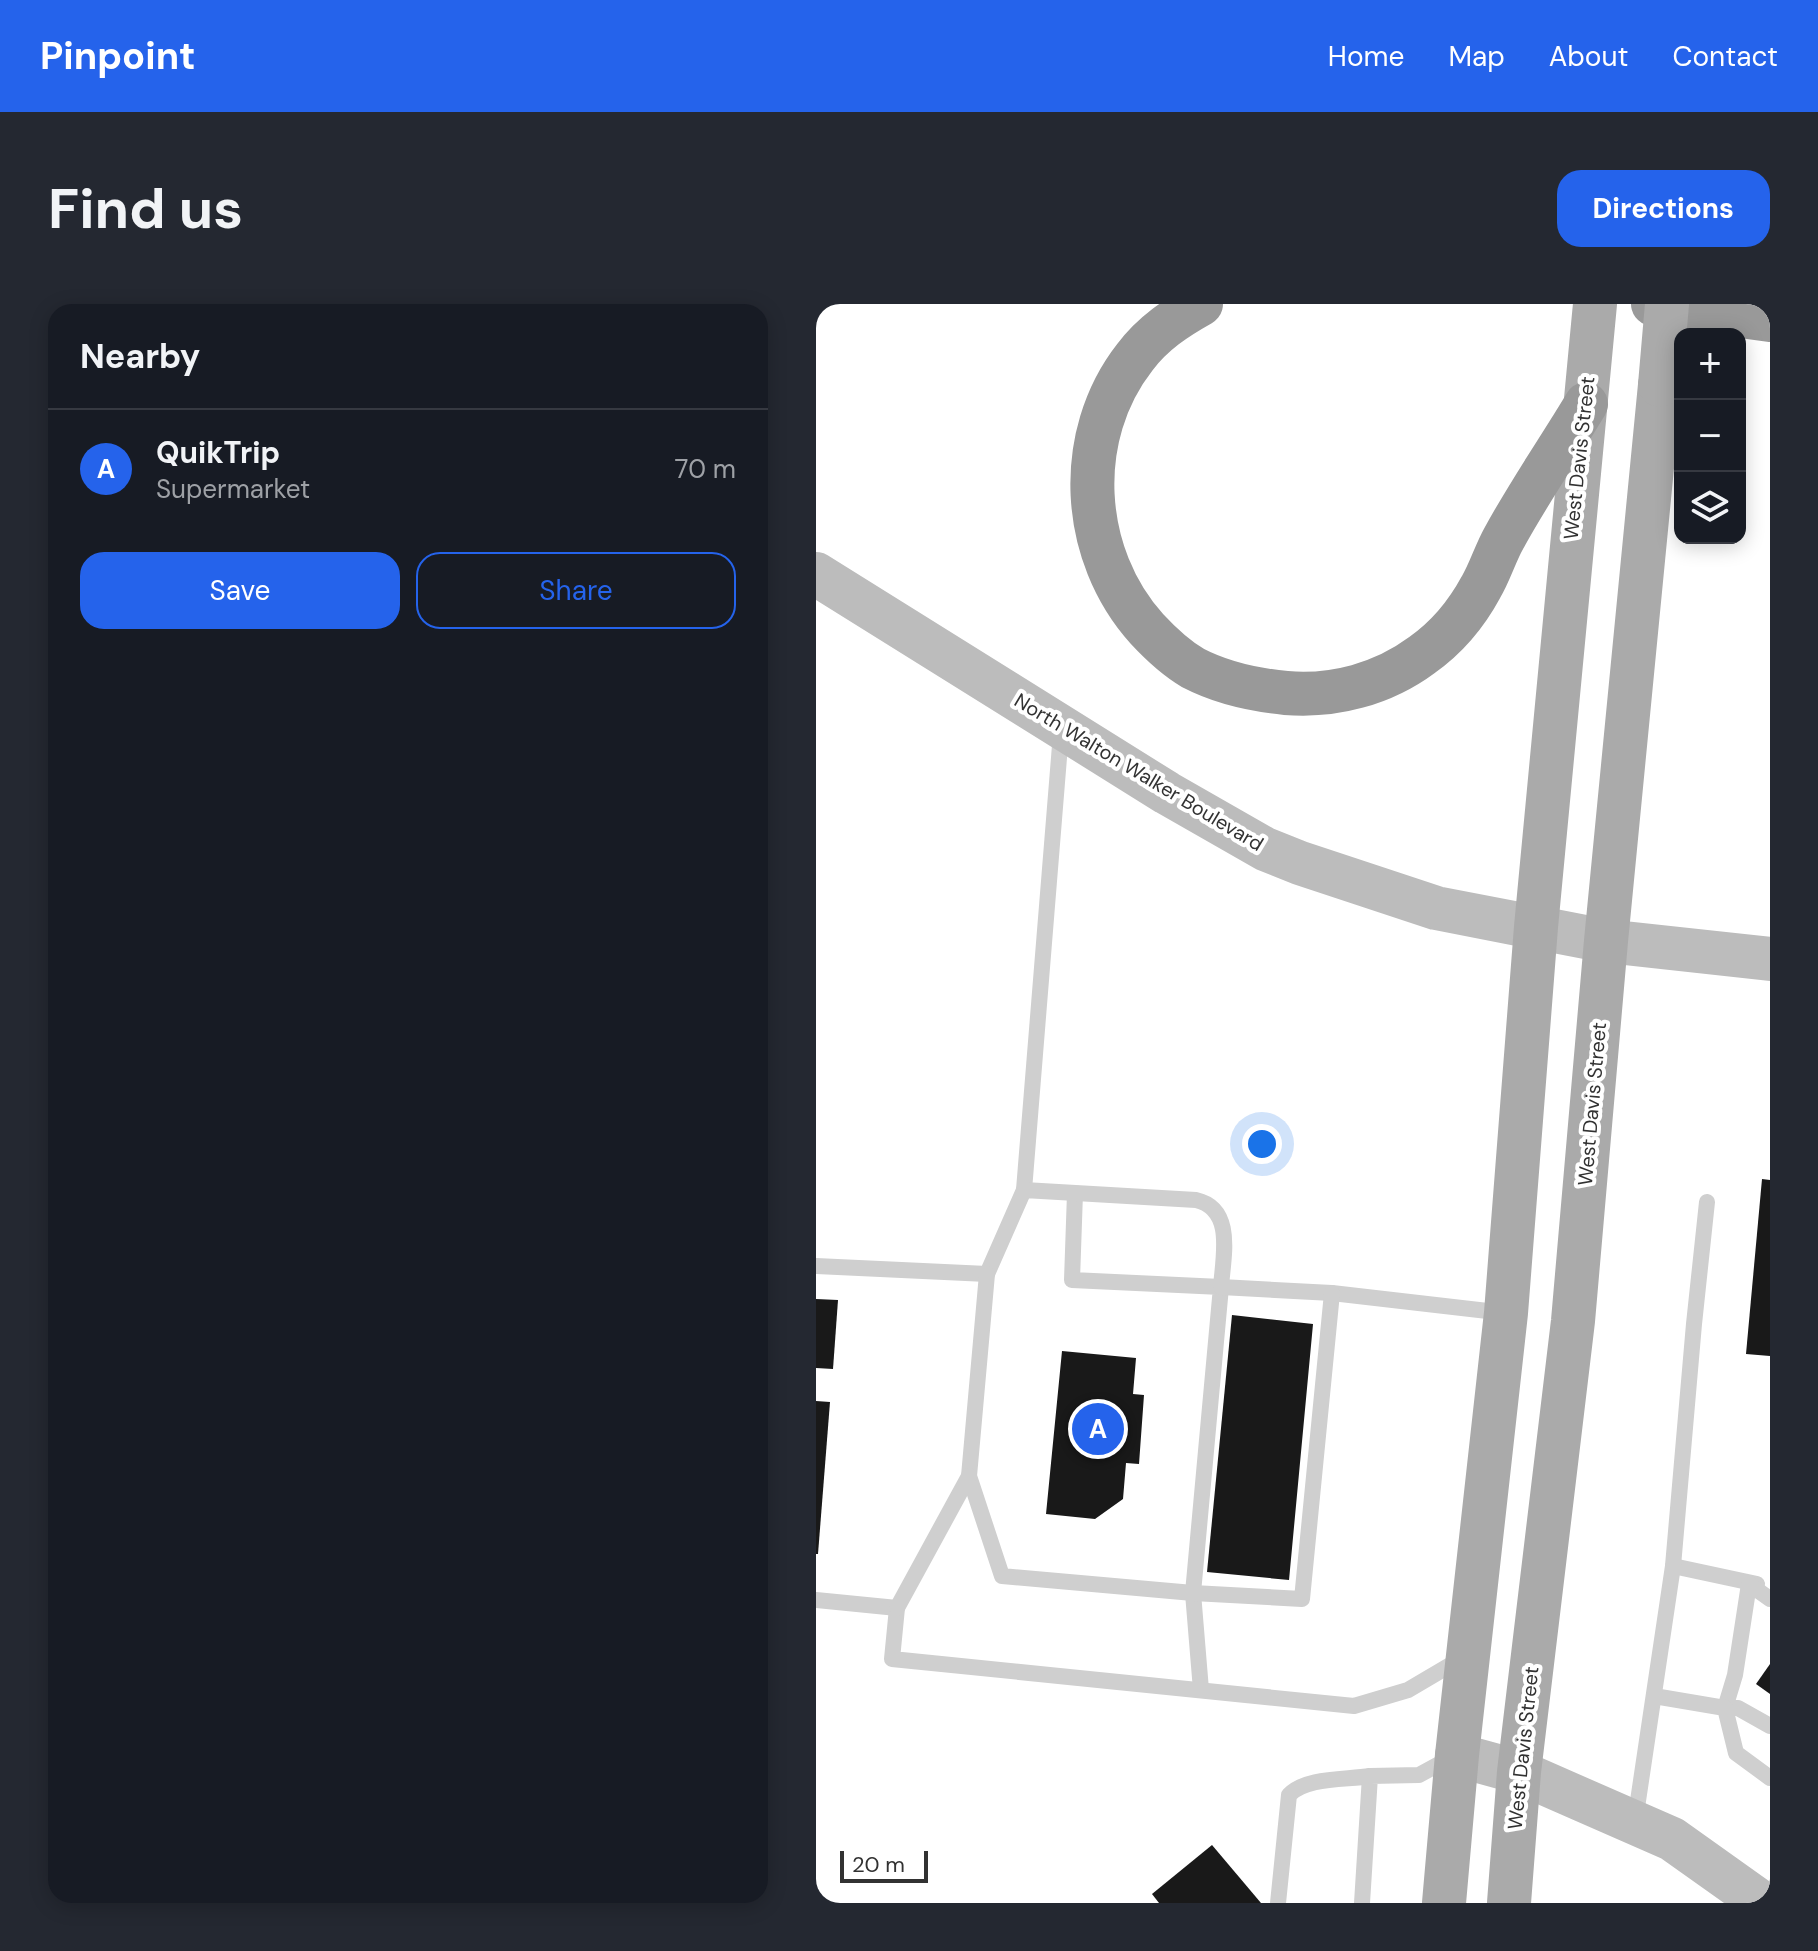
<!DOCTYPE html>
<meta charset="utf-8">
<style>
body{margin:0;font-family:"DM Sans",sans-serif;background:#242831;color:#f1f3f6}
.controls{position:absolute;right:24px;top:24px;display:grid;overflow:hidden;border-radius:16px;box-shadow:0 4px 20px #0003}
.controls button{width:72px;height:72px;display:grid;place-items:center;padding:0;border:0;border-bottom:2px solid #363941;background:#171b24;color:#f1f3f6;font:40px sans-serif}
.scale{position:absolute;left:24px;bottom:20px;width:88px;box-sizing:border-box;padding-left:8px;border:4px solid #323232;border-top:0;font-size:22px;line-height:28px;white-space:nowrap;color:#323232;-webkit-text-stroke:6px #fff;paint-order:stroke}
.you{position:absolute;left:446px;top:840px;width:28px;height:28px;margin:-20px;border:6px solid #fff;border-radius:50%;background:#1a73e8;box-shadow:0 0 0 12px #1a73e833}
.badge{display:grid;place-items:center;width:52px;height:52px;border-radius:50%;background:#2563eb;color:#fff;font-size:26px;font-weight:700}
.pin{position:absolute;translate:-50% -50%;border:4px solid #fff;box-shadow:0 2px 8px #0006}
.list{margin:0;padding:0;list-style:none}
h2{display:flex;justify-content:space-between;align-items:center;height:104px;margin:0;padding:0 32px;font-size:34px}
h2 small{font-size:26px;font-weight:400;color:#9ea1a6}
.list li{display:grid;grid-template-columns:52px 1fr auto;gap:24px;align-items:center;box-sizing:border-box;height:120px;padding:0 32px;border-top:2px solid #363941}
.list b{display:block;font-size:30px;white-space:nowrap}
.list p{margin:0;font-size:26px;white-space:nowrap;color:#9ea1a6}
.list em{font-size:26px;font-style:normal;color:#9ea1a6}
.actions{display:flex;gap:16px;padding:24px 32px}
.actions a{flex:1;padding:18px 0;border:2px solid #2563eb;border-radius:24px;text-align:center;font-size:28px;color:#2563eb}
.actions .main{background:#2563eb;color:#fff}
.icon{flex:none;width:44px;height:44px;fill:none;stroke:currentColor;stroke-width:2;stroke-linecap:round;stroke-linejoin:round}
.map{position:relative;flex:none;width:954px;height:1599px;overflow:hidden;border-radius:24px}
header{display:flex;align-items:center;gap:48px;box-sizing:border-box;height:112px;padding:0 40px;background:#2563eb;color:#fff}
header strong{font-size:38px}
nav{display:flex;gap:44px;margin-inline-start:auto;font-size:28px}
.intro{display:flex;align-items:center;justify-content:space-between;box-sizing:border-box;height:192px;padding:0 48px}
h1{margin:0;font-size:56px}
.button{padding:20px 36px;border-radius:24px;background:#2563eb;color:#fff;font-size:28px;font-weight:700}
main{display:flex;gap:48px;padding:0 48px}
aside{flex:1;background:#171b24;border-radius:24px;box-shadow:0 4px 20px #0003}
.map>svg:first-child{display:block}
</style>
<header>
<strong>Pinpoint</strong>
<nav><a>Home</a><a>Map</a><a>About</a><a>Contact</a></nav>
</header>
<div class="intro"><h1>Find us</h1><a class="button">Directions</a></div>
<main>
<aside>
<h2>Nearby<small></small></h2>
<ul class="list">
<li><span class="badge">A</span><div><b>QuikTrip</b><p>Supermarket</p></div><em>70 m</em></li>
</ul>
<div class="actions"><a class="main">Save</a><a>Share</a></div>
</aside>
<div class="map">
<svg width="954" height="1599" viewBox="0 0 954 1599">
<rect width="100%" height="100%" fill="#fff"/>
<!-- building -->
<g fill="#191919">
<path d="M946,875L954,876V1052L930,1050Z"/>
<path d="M0,995L22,996L17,1065L0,1064Z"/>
<path d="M416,1011L497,1020L473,1276L391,1268Z"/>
<path d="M246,1047L320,1054L317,1090L328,1091L323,1160L310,1159L307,1195L279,1215L230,1210Z"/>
<path d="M0,1097L14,1098L2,1250H0Z"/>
<path d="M954,1360V1390L940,1380Z"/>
<path d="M396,1541L445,1599H343L336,1590Z"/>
</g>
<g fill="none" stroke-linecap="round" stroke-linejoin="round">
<!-- lane -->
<g stroke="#cfcfcf" stroke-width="16">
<path d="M208,886L245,429"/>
<path d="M259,889L256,976L405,983L377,1289L385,1386"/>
<path d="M0,962L171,970L208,886L380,896C419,905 407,953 405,983L516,989L689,1009"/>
<path d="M171,970L153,1172L186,1272L377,1289L486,1295L516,989"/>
<path d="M857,1262L941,1280"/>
<path d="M954,1295L933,1280L919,1371L909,1404H922L954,1422"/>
<path d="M0,1296L81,1304L76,1355L538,1402L592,1386L648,1353"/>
<path d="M81,1304L153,1172"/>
<path d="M838,1392L909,1404L920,1449L954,1474"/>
<path d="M819,1517L857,1262L878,1020L891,898"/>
<path d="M462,1599L473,1491C490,1473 530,1476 554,1472"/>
<path d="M546,1599L554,1472L603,1471L636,1453"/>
</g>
<!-- secondary -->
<g stroke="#bcbcbc" stroke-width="44">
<path d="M0,270L351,489L449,545L484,559L620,604L790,637L954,655"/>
<path d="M641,1451L703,1468L856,1535L946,1599"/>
</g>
<!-- primary -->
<g stroke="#aaa" stroke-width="44">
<path d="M628,1599L641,1451L690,1009L720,623L779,0"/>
<path d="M693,1599L703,1468L757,1017L790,637L844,81"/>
</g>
<!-- highway -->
<g stroke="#999" stroke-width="44">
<path d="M385,0C360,14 337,29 319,53C257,132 264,251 331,325C344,339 360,354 377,364C404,378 439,386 470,389C518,393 567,380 606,351C630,334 651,309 665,283C674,268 679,250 688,234C713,188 743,145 770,100"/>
<path d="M837,0L954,16"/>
</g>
<!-- primary-bridge -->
<path stroke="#aaa" stroke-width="44" d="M844,81L851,0"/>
</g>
<g text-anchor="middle" stroke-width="8" stroke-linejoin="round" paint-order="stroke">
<!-- street labels -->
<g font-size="20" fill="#323232" stroke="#fff">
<text transform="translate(763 154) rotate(-84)" y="7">West Davis Street</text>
<text transform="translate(323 468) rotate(31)" y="7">North Walton Walker Boulevard</text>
<text transform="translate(776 800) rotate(-85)" y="7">West Davis Street</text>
<text transform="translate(707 1444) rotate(-84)" y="7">West Davis Street</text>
</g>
</g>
</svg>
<div class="controls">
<button>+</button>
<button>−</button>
<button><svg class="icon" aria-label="layers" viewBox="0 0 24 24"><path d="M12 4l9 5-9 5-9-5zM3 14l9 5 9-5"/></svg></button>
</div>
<div class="scale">20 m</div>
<div class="you"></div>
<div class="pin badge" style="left:282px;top:1125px">A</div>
</div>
</main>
